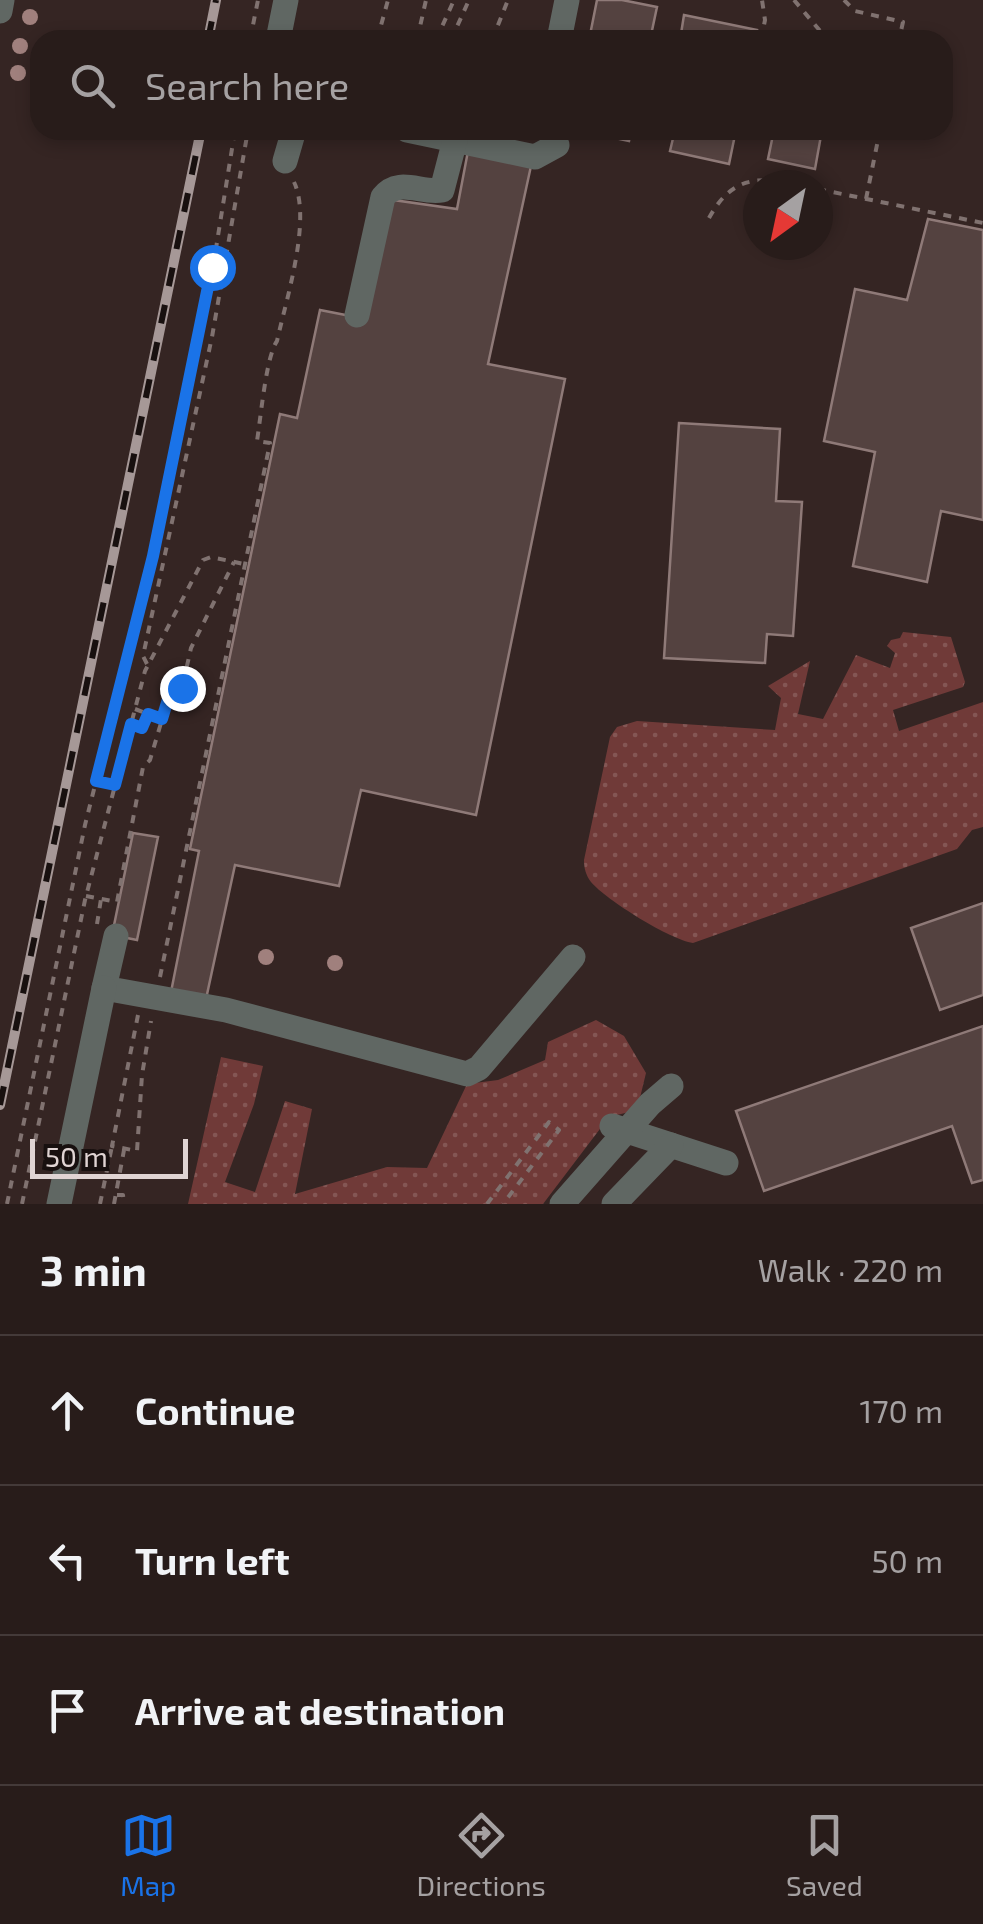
<!DOCTYPE html>
<meta charset="utf-8">
<style>
body{margin:0;font-family:"Exo 2",sans-serif;background:#302523;color:#f1f3f6}
.compass{position:absolute;left:743px;top:170px;width:90px;height:90px;border-radius:50%;background:#281c1a;box-shadow:0 5px 15px #0003;rotate:213deg}
.scale{position:absolute;left:30px;bottom:25px;width:158px;box-sizing:border-box;padding-left:10px;border:5px solid #e0d4d3;border-top:0;font-size:28px;line-height:35px;white-space:nowrap;color:#e0d4d3;-webkit-text-stroke:8px #18100f;paint-order:stroke}
.stop{position:absolute;width:30px;height:30px;margin:-22px;border:8px solid #1a73e8;border-radius:50%;background:#fff}
.stop.end{background:#1a73e8;border-color:#fff;box-shadow:0 2px 10px #0008}
.list{margin:0;padding:0;list-style:none}
h2{display:flex;justify-content:space-between;align-items:center;height:130px;margin:0;padding:0 40px;font-size:42px}
h2 small{font-size:32px;font-weight:400;color:#a5a1a2}
.list li{display:grid;grid-template-columns:65px 1fr auto;gap:30px;align-items:center;box-sizing:border-box;height:150px;padding:0 40px;border-top:2px solid #443a39}
.list b{display:block;font-size:38px;white-space:nowrap}
.list em{font-size:32px;font-style:normal;color:#a5a1a2}
.icon{flex:none;width:55px;height:55px;fill:none;stroke:currentColor;stroke-width:2;stroke-linecap:round;stroke-linejoin:round}
.map{position:relative;flex:none;width:983px;height:1204px;overflow:hidden}
.search{position:absolute;background:#281c1a;box-shadow:0 5px 15px #0003;left:30px;right:30px;top:30px;height:110px;display:flex;align-items:center;gap:25px;box-sizing:border-box;padding:0 35px;border-radius:30px;color:#a5a1a2;font-size:38px}
.sheet{height:580px;background:#281c1a}
nav{display:flex;justify-content:space-around;align-items:center;box-sizing:border-box;height:140px;border-top:2px solid #443a39;background:#281c1a;font-size:28px;color:#a5a1a2}
nav a{display:grid;justify-items:center;gap:5px}
nav .on{color:#1a73e8}
.map>svg:first-child{display:block}
</style>
<div class="map">
<svg width="983" height="1204" viewBox="0 0 983 1204">
<defs>
<pattern id="grass-dots" width="8" height="8" patternUnits="userSpaceOnUse" patternTransform="scale(2.5)"><rect width="8" height="8" fill="#703a38"/><path d="M2 2h.1M6 6h.1" fill="none" stroke="#845654" stroke-width="1.8" stroke-linecap="round"/></pattern>
</defs>
<rect width="100%" height="100%" fill="#352523"/>
<!-- grass -->
<g fill="url(#grass-dots)">
<path d="M903,632L951,637L965,682L963,687L893,710L899,731L983,702V827L972,830L957,849L693,943C671,940 606,900 591,882C586,875 584,869 584,860L610,737L617,727L637,721L775,730L781,698L768,686L810,661L798,714L823,719L856,655L890,668L895,653L887,646L891,640L900,638Z"/>
<path d="M596,1020L624,1036L646,1073L637,1110L609,1117L543,1204H188L221,1057L263,1066L254,1104L225,1182L255,1192L285,1101L312,1109L295,1194L387,1167L427,1168L467,1084L498,1080L545,1060L548,1042Z"/>
</g>
<!-- building -->
<g fill="#544240" stroke="#8f7a78" stroke-width="2.5">
<path d="M597,0H622L657,7L650,40H589Z"/>
<path d="M684,15L757,30L755,40H680Z"/>
<path d="M577,130H631L629,141Z"/>
<path d="M675,130H736L729,164L670,151Z"/>
<path d="M774,130H822L815,169L768,159Z"/>
<path d="M468,151L531,166L488,364L565,379L476,815L361,790L339,886L235,865L206,999L171,992L199,851L190,849L280,414L297,418L320,310L366,319L393,200L457,209Z"/>
<path d="M928,219L983,230V520L941,511L927,582L853,566L875,452L824,441L855,289L907,300Z"/>
<path d="M679,423L780,429L776,501L802,502L793,636L767,634L765,663L664,658Z"/>
<path d="M133,833L158,837L137,940L112,935Z"/>
<path d="M983,903V995L940,1010L911,928Z"/>
<path d="M983,1026V1180L972,1183L952,1126L764,1191L736,1111Z"/>
</g>
<g fill="none" stroke-linecap="round" stroke-linejoin="round">
<!-- path -->
<g stroke="#807270" stroke-width="4" stroke-dasharray="8 8" stroke-linecap="butt">
<path d="M794,0L821,32L820,40"/>
<path d="M844,0L855,11L903,22L899,40"/>
<path d="M250,40L258,0"/>
<path d="M377,40L388,0"/>
<path d="M417,40L426,0"/>
<path d="M436,40L454,0"/>
<path d="M451,40L469,0"/>
<path d="M492,40L508,0"/>
<path d="M761,40L765,20L762,0"/>
<path d="M371,130H382"/>
<path d="M818,189L983,223"/>
<path d="M866,199L880,130"/>
<path d="M709,218C732,176 758,176 800,185"/>
<path d="M147,664L143,656L212,337L248,130"/>
<path d="M135,709L162,719"/>
<path d="M131,724L142,728L148,714"/>
<path d="M96,781L115,785"/>
<path d="M86,896L117,902L143,767L150,760L172,686L182,688L191,648L234,562"/>
<path d="M97,924L101,899"/>
<path d="M160,977L270,443L257,441C261,416 266,357 277,341C286,300 312,220 294,182"/>
<path d="M138,1015L112,1146L137,1151L142,1075L151,1021"/>
<path d="M117,1195H123L124,1204"/>
<path d="M7,1204L85,825L153,556L213,267L235,130"/>
<path d="M22,1204L85,900L145,671L203,560L211,557L244,564"/>
<path d="M100,1204L112,1146"/>
<path d="M114,1204L124,1150"/>
<path d="M487,1204L549,1122L559,1130L503,1204"/>
</g>
<!-- minor -->
<g stroke="#606763" stroke-width="25">
<path d="M0,11L2,0"/>
<path d="M278,40L286,0"/>
<path d="M559,40L567,0"/>
<path d="M407,130L535,157L557,145"/>
<path d="M285,161L294,130"/>
<path d="M357,315L383,197C399,177 421,194 442,190L455,140"/>
<path d="M116,936L104,988L226,1010L467,1074L479,1068L573,957"/>
<path d="M612,1126L726,1163"/>
<path d="M59,1204L104,988"/>
<path d="M562,1204L650,1104L671,1086"/>
<path d="M614,1204L671,1145"/>
</g>
<defs>
<g id="rail">
<path d="M208,40L216,0"/>
<path d="M0,1105L201,130"/>
</g>
</defs>
<!-- rail casing -->
<use href="#rail" stroke="#a69897" stroke-width="10"/>
<!-- rail -->
<use href="#rail" stroke="#18100f" stroke-width="6" stroke-dasharray="19" stroke-linecap="butt"/>
</g>
<!-- trees -->
<g fill="#a0807d">
<circle cx="30" cy="17" r="8"/>
<circle cx="20" cy="46" r="8"/>
<circle cx="18" cy="73" r="8"/>
<circle cx="266" cy="957" r="8"/>
<circle cx="335" cy="963" r="8"/>
</g>
<g fill="none" stroke-linecap="round" stroke-linejoin="round">
<!-- route -->
<path stroke="#1a73e8" stroke-width="12" d="M182,688L172,686L162,719L148,714L142,728L131,724L115,785L96,781L153,556L212,267"/>
</g>
</svg>
<svg class="compass" viewBox="-18 -18 36 36"><path d="M0-13l5 13h-10z" fill="#e53935"/><path d="M0 13l5-13h-10z" fill="#a5a1a2"/></svg>
<div class="scale">50 m</div>
<div class="stop" style="left:212px;top:267px"></div>
<div class="stop end" style="left:182px;top:688px"></div>
<div class="search"><svg class="icon" aria-label="search" viewBox="0 0 24 24"><circle cx="10" cy="10" r="6"/><path d="M15 15l6 6"/></svg>Search here</div>
</div>
<section class="sheet">
<h2>3 min<small>Walk · 220 m</small></h2>
<ul class="list">
<li><svg class="icon" aria-label="ahead" viewBox="0 0 24 24"><path d="M12 20V5M6 11l6-6 6 6"/></svg><div><b>Continue</b></div><em>170 m</em></li>
<li><svg class="icon" aria-label="left" viewBox="0 0 24 24"><path d="M17 20v-9H6M10 6l-5 5 5 5"/></svg><div><b>Turn left</b></div><em>50 m</em></li>
<li><svg class="icon" aria-label="arrive" viewBox="0 0 24 24"><path d="M6 21V4h12l-3 4 3 4H6"/></svg><div><b>Arrive at destination</b></div></li>
</ul>
</section>
<nav>
<a class="on"><svg class="icon" aria-label="map" viewBox="0 0 24 24"><path d="M3 6l6-2 6 2 6-2v14l-6 2-6-2-6 2zM9 4v14M15 6v14"/></svg>Map</a>
<a><svg class="icon" aria-label="directions" viewBox="0 0 24 24"><path d="M12 3l9 9-9 9-9-9zM9 14v-3h6M13 9l2 2-2 2"/></svg>Directions</a>
<a><svg class="icon" aria-label="saved" viewBox="0 0 24 24"><path d="M7 4h10v16l-5-4-5 4z"/></svg>Saved</a>
</nav>
